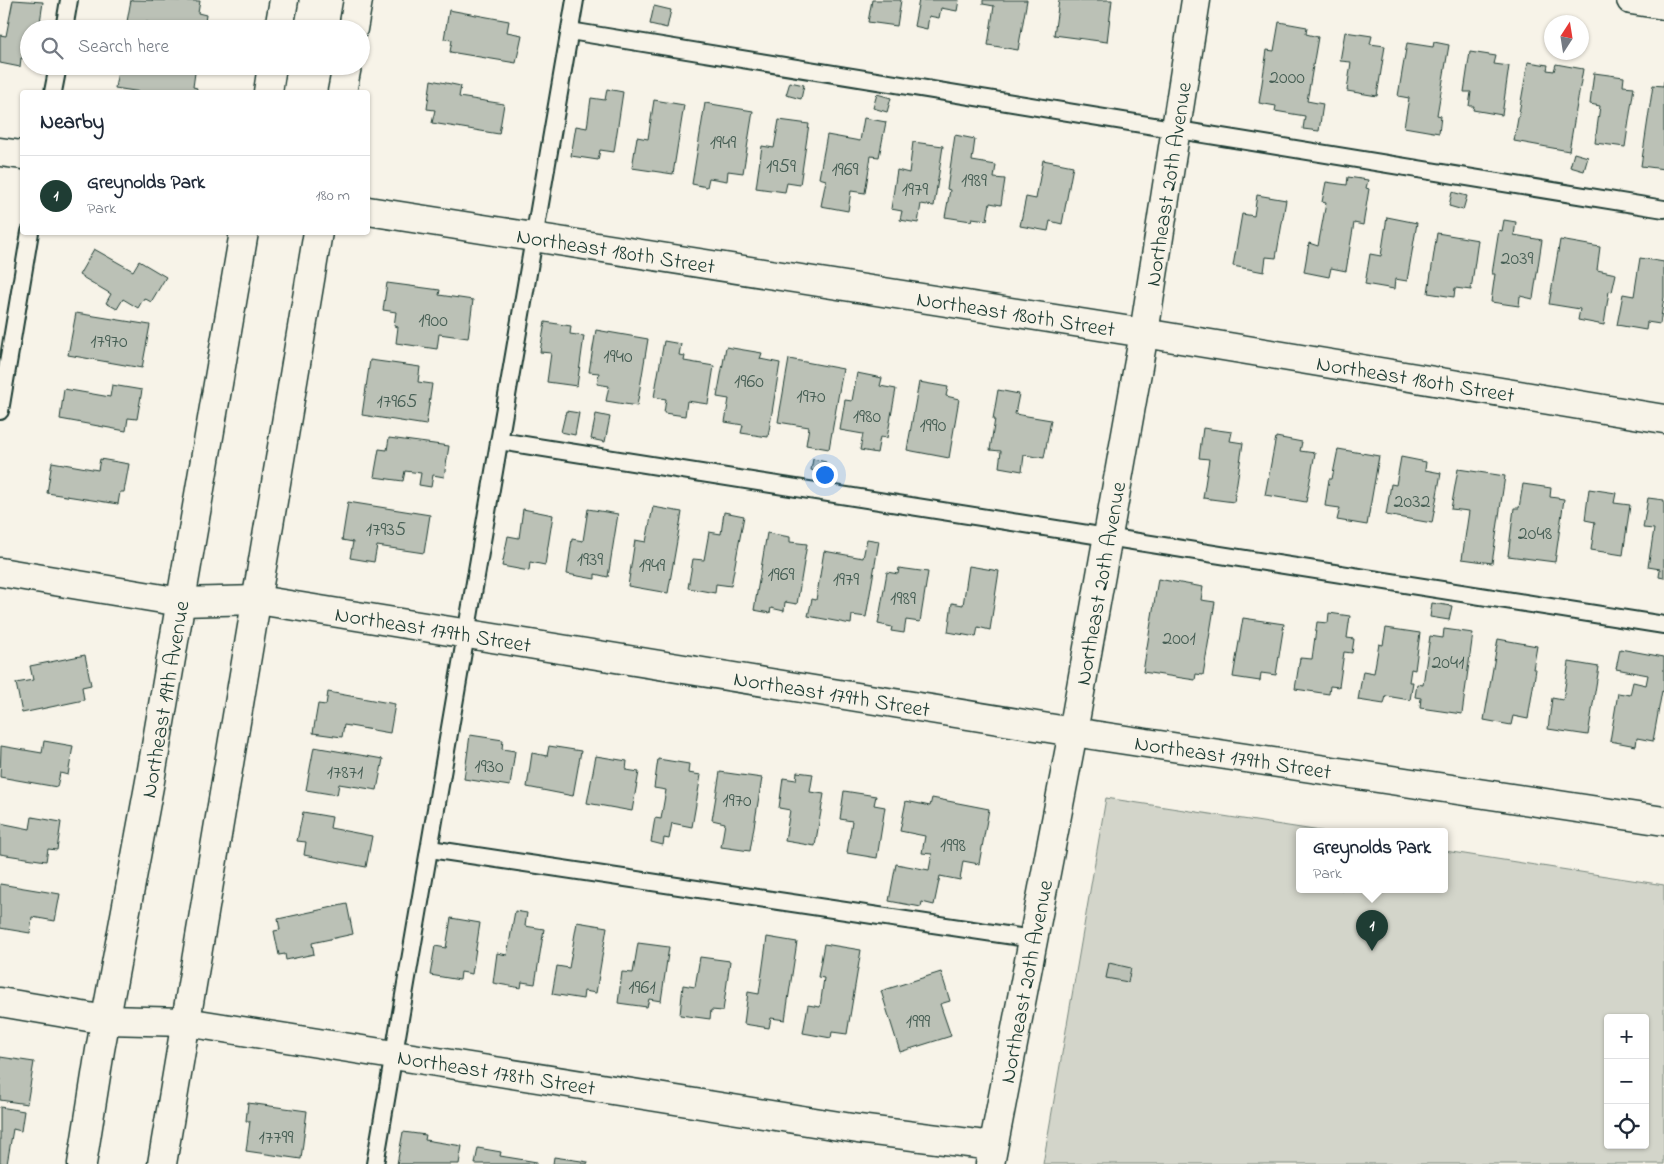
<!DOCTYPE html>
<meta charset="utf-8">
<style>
body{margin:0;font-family:"Indie Flower",sans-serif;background:#f6f6f7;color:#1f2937}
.controls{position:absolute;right:15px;bottom:15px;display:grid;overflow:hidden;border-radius:5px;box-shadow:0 1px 4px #0004}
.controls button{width:45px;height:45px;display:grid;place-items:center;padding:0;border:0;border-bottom:1px solid #e0e1e3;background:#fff;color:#1f2937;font:25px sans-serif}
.compass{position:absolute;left:1544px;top:15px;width:45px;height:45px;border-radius:50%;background:#fff;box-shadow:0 1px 4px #0004;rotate:12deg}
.you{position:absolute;left:824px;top:474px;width:18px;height:18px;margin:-12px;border:4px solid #fff;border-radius:50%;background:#1a73e8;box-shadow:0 0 0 8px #1a73e833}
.badge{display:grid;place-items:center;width:32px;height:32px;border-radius:50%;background:#1f3d34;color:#fff;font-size:16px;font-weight:700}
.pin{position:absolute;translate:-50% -41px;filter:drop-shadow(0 1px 2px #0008)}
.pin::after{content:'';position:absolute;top:26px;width:18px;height:15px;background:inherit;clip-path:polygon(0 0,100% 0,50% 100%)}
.popup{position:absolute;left:1296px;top:828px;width:152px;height:65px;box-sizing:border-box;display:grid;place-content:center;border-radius:5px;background:#fff;filter:drop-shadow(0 1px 4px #0005);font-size:16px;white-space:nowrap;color:#747a83}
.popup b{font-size:19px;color:#1f2937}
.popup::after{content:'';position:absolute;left:50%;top:100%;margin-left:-10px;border:10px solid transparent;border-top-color:#fff}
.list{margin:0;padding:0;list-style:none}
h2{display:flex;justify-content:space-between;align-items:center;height:65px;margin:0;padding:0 20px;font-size:21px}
h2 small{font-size:16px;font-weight:400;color:#747a83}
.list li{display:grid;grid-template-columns:32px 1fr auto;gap:15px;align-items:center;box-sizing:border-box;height:80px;padding:0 20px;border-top:1px solid #e0e1e3}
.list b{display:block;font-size:19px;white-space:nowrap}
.list p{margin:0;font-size:16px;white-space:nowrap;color:#747a83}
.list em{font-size:16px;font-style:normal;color:#747a83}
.icon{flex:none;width:28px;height:28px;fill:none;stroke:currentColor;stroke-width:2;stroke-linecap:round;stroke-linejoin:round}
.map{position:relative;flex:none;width:1664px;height:1164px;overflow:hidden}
.search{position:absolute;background:#fff;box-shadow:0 1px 4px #0004;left:20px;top:20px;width:350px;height:55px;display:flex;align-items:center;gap:12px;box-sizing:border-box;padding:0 18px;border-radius:28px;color:#747a83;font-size:19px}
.panel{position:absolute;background:#fff;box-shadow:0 1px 4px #0004;left:20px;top:90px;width:350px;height:145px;border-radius:5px}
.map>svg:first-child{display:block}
</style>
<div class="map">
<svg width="1664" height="1164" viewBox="0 0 1664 1164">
<rect width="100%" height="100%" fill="#f7f3e8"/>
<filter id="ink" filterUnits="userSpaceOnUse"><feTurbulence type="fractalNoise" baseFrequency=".02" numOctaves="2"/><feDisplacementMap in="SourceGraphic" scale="10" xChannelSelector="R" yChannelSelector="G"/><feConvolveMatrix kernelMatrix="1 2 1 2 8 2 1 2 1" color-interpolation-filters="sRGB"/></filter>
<g filter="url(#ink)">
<!-- green -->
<path fill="#d3d5ca" stroke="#79897f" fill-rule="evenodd" d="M1106,798L1327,832H1300V890H1444L1445,851L1664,885V1164H1043ZM1608,1018H1645V1145H1608Z"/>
<!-- building -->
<g fill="#bbc1b6" stroke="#1f3d34">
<path d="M13,0L43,2L39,29H29V59L21,58L20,67L0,63V35L6,36Z"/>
<path d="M131,0L200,1L198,13L206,15L204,29H165V25L146,22L145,29L126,27Z"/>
<path d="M872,0H901L897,26L868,22Z"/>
<path d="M919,0H959L957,11L941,8L939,18L929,16L927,29L914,26Z"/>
<path d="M983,0H1027L1018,50L988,45L994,6L983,4Z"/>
<path d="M1059,0H1112L1107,42L1054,35Z"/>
<path d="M654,6L671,10L667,28L650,24Z"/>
<path d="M449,10L509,21L507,32L522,35L516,63L450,52L452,40L444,39Z"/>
<path d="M1279,22L1307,27L1306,34L1318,37L1307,101L1323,104L1319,131L1303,129L1305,116L1275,111L1276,106L1259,103L1267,50L1274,51Z"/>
<path d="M1345,32L1372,36L1370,44L1385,46L1377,96L1347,91L1351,62L1340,61Z"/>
<path d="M1434,42L1449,45L1437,115L1441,116L1439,133L1404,127L1409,98L1398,96L1407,43L1433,47Z"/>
<path d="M1470,52L1496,56L1494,64L1509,66L1502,115L1473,110L1474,106H1469L1471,92H1464Z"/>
<path d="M1528,62L1548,65L1547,70L1554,71L1556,64L1583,69L1569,151L1514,141Z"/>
<path d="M119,66H196L193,87L197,88L196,92H141L115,88Z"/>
<path d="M1594,73L1624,77L1623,86L1634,87L1625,147L1595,143L1600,106L1590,104Z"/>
<path d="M431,80L461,86L459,97L504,104L499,134L432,123L435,110L427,109Z"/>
<path d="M1664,81V169L1641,166L1653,85L1663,86Z"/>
<path d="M790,82L804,85L801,99L786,95Z"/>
<path d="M607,89L623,92L614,152L600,150L598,160L571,156L576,126L587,128L591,98L605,100Z"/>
<path d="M877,94L891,98L887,112L873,108Z"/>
<path d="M654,100L684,105L673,174L632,168L637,137L648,139Z"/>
<path d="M705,103L753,111L743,173L728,171L727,181L709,178L707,187L692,184Z"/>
<path d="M864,118L886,122L879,157L871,156L865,193L851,191L848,211L821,206L826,180L819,178L827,135L860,141Z"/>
<path d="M779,120L809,124L800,185L787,183L785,192L756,188L762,146L774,148Z"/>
<path d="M955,135L975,139L972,161L996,165L994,178L1005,179L1001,205L990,203L987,220L972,218L971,221L945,217L950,190L947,189Z"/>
<path d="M913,142L943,146L934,206L921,204L918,223L900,220L902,211L891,209L897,170L909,173Z"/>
<path d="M1574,153L1588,157L1584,171L1570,167Z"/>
<path d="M1043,160L1073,166L1062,224L1050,221L1048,231L1020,226L1026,197L1036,199Z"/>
<path d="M1348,177L1368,180L1366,188L1369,189L1363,225L1354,223L1346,271L1331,268L1329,277L1304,272L1309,243L1318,246L1326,203L1322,202L1326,182L1347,185Z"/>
<path d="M1452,192L1467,196L1463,210L1449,206Z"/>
<path d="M1257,195L1286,200L1276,258L1266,257L1264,272L1233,266L1242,214L1254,216Z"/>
<path d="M1387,217L1417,223L1407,281L1395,279L1394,289L1365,284L1370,254L1381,256Z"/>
<path d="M1504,220L1516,222L1514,235L1542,240L1533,299L1520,296L1519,306L1491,302L1495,274H1492L1499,230L1502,231Z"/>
<path d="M1437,233L1478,240L1471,290L1455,288L1454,297L1428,293Z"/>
<path d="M1560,240L1600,247L1597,270L1616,274L1612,292L1609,291L1604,325L1578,320L1580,309L1549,304Z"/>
<path d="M94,249L133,271L139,261L166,277L151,302L144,298L138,308L123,299L117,309L106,303L111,294L79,275Z"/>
<path d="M1640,258L1664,262V297L1660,324L1647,322L1646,330L1617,325L1623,294L1634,296Z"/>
<path d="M387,283L440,290L439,295L473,300L468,338L439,334L437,349L396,343L398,327L394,326L396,312L383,310Z"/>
<path d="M76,313L150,325L142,368L68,355Z"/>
<path d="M545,322L571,326L570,334L584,336L577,386L547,382L551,353L540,352Z"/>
<path d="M596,330L648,339L637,406L606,401L609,386L597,384L599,373L589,372Z"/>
<path d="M664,341L681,344L679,355L685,356L684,361L714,366L708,404L687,401L685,416L664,413L666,399L654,397Z"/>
<path d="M726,347L762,353L760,359L780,363L768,437L741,433L743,425L725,422L729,399L717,397Z"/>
<path d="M789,359L843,369L829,449L806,445L809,427L778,422Z"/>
<path d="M370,360L420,367L418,382L432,384L426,425L362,415Z"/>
<path d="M857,373L882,378L880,386L896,389L887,438L880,437L877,453L860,450L863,434L840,430L845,400L852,401Z"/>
<path d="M919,382L948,387L946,396L959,399L949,458L907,450Z"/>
<path d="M112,385L142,390L137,419L128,418L126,431L60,419L64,389L110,397Z"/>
<path d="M998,390L1019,394L1015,414L1051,420L1044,458L1024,455L1022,471L999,467L1001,451L990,450L995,419H993Z"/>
<path d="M566,411L579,413L575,435L561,432Z"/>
<path d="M596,414L610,417L605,442L591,439Z"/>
<path d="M1203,428L1232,432L1230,441L1243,443L1234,502L1203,498L1209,459L1199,458Z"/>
<path d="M1276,437L1302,442L1300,451L1315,453L1306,502L1265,495Z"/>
<path d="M389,438L449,446L444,477L433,475L431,487L419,485L421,473L405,471L403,481L374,477L379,449L387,450Z"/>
<path d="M1338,449L1379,456L1367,525L1337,520L1340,508L1325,506L1329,479H1332Z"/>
<path d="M1401,457L1426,462L1425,470L1441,473L1432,523L1386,515L1391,484L1396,485Z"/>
<path d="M100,459L129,464L124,492H120L118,504L47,493L52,462L98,470Z"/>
<path d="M813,459L826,462L824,473L811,470Z"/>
<path d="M1458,469L1505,476L1492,563L1462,559L1469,511L1451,509Z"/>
<path d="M1523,484L1551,488L1550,497L1564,499L1555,562L1508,556L1514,508H1519Z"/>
<path d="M1589,489L1616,493L1614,503L1630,505L1623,555L1591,550L1595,522L1585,520Z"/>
<path d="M1648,498L1664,500V578L1659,577L1660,569L1648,567L1654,529L1643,528Z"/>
<path d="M348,502L430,515L424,553L377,546L374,562L350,558L353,542L342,540Z"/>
<path d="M653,507L682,512L668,593L628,586L635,540L646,542Z"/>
<path d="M523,509L553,515L545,565L530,562L529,571L502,566L508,536L519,538Z"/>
<path d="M588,509L618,514L608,577L595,574V579L567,574L572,539L583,541Z"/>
<path d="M724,512L744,516L731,586L716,584L715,593L688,588L693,559L704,560L709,532L721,534Z"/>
<path d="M767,533L790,537V542L807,544L797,604L785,602L784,611L771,608L770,613L754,610Z"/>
<path d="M867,539L879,541L866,617L852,615L851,624L808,616L812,599L816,600L824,551L863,558Z"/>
<path d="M969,566L999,571L990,630L978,627L976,637L948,632L952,603L963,605Z"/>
<path d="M899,568L928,572L920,622L906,620L904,633L891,631L892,627L878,624L887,572L898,574Z"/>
<path d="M1158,579L1203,587L1201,600L1215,602L1203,675L1196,674L1195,680L1143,672Z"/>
<path d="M1432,603L1452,606L1449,620L1430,617Z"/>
<path d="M1329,613L1350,616L1347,638L1354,639L1352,653L1344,652L1339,687L1330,686L1329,694L1295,689L1300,658L1312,659L1317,622L1328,623Z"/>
<path d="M1243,618L1284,624L1276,675L1261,673L1260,681L1233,677Z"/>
<path d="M1386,628L1420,633L1415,670L1411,669L1409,682H1413L1410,700L1386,696L1384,704L1358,700L1363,671L1374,673L1379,644L1383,645Z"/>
<path d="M1444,629L1473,633L1462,714L1420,708L1421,698L1415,697L1417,684L1423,685L1430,636L1443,638Z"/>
<path d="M1498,639L1537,646L1533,669H1536L1528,719L1513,716L1511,725L1484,720Z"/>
<path d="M1620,649L1664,657V692L1662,691L1653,741L1637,738L1636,746L1610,741L1618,693L1630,695L1633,682L1646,685L1648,675L1616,669Z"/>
<path d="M85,655L91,685L82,687L84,700L22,713L16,683L33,680L30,666Z"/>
<path d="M1569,662L1599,667L1588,735L1548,729L1552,698L1563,700Z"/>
<path d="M328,692L395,704L390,733L344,725L342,737L313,733L318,704L326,705Z"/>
<path d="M470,735L503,740L502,749L515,751L510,786L464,779Z"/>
<path d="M44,741L73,746L68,775L60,773L57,787L0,777L1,746L42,753Z"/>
<path d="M549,746L581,751L573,796L527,787L532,753L547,756Z"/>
<path d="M314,747L383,759L377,790L339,784L337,795L306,790Z"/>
<path d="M596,756L627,761L626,770L639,772L632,811L587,803Z"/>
<path d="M658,759L689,764L688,773L701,775L692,827L672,823L669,839L664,838L663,845L651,842L655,818L661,819L666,790L654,788Z"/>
<path d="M720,772L762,778L750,851L721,847L725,823L712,820Z"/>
<path d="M797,772L813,774L810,792L824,794L815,846L785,841L790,810L779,808L783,778L796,780Z"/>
<path d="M844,791L876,796L874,805L885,807L877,858L847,853L852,821L840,819Z"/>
<path d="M932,798L989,809L979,864L963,861L960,880L940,876L934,905L922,902L921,907L889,901L896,864L929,870L932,854L922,853L925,836L900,831L906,801L930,806Z"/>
<path d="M303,812L332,817L330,828L372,836L366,867L304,855L306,842L297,841Z"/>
<path d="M32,817L61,822L57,850L48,849L46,861L0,854V823L30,829Z"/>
<path d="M0,884L60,894L55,921L32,917L30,933L0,928Z"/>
<path d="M347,904L353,934L312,943L314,954L286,960L285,954L279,955L274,931L280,930L278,919Z"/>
<path d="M515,911L527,913L525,926L544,929L535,984L522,982L521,988L493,983L497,953L507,955Z"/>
<path d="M451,918L480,923L472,974L461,972L460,980L430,975L435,946L446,948Z"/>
<path d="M577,922L607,927L596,993L584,991L583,999L552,994L557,966L569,968Z"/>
<path d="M767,937L797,942L785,1020L771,1018L769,1028L744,1024L748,992L759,994Z"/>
<path d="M638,943L669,947L661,1001L649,999L647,1007L618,1003L622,972L633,973Z"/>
<path d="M824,944L861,950L847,1034L832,1032L831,1038L803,1033L808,1005L820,1007L824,978L818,977Z"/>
<path d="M700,957L730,961L723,1011L711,1010L710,1019L680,1015L683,985L695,987Z"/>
<path d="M1109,963L1131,968L1128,982L1106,978Z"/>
<path d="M941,972L950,1001L940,1004L951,1036L900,1052L881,991Z"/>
<path d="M0,1057L34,1062L27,1104L0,1100Z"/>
<path d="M248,1103L307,1111L301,1159L246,1151L250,1121H246Z"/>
<path d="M0,1107L24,1111L21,1131L13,1129L7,1164L0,1163Z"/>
<path d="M403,1132L426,1135L425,1140L462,1146L459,1164H397Z"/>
<path d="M478,1148L501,1152L500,1156L537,1162V1164H475Z"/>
<path d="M554,1157L588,1162L587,1164H553Z"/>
</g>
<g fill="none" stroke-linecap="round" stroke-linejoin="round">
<defs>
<g id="lane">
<path d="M64,29L69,0"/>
<path d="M570,31L1664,209"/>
<path d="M53,92L58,66"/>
<path d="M0,411L30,232"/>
<path d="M499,441L1664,625"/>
<path d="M430,849L1033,939"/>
<path d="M375,1164L575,0"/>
</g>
<g id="street">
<path d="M1631,0L1664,5"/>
<path d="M0,152L22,155"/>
<path id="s1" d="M368,211L1144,333L1664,419"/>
<path id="s2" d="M0,572L181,602L258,600L1073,732L1664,821"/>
<path id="s3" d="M0,1002L106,1020L186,1022L858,1129L993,1146"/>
<path id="s4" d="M990,1164L1073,732L1144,333L1196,0"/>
</g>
<g id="secondary">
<path d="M279,29L284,0"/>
<path d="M353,29L358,0"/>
<path d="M268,92L272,66"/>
<path d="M342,92L347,66"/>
<path id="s5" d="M82,1164L100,1050L150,781L244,232"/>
<path d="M162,1164L318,232"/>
</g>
</defs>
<!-- lane casing -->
<use href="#lane" stroke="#1f3d34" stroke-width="20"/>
<!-- street casing -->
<use href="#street" stroke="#1f3d34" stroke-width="31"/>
<!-- secondary casing -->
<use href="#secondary" stroke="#1f3d34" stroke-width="31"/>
<!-- lane -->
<use href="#lane" stroke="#f7f3e8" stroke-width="16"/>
<!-- street -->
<use href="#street" stroke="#f7f3e8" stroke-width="28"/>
<!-- secondary -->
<use href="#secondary" stroke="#f7f3e8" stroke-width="28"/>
</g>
</g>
<g text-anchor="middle" stroke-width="4" stroke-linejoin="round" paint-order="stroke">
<!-- number labels -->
<g font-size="20" fill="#465e54">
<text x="1287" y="83">2000</text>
<text x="723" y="148">1949</text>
<text x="781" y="172">1959</text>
<text x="845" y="175">1969</text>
<text x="974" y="186">1989</text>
<text x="915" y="195">1979</text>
<text x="1517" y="264">2039</text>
<text x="433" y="326">1900</text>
<text x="109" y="347">17970</text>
<text x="618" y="362">1940</text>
<text x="749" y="387">1960</text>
<text x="811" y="402">1970</text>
<text x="397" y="407">17965</text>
<text x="867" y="422">1980</text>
<text x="933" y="431">1990</text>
<text x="1412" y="507">2032</text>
<text x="386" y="535">17935</text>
<text x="1535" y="539">2048</text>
<text x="590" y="565">1939</text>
<text x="652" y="571">1949</text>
<text x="781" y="580">1969</text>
<text x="846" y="585">1979</text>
<text x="903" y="604">1989</text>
<text x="1179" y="644">2001</text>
<text x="1448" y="668">2041</text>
<text x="489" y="772">1930</text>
<text x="345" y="778">17871</text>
<text x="737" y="806">1970</text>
<text x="953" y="851">1998</text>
<text x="642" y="993">1961</text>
<text x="918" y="1027">1999</text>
<text x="276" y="1143">17799</text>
</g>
<!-- street labels -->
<g font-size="22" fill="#1f3d34" stroke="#f7f3e8">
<text dy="8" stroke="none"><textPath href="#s4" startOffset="996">Northeast 20th Avenue</textPath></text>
<text dy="8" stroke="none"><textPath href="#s1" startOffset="251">Northeast 180th Street</textPath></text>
<text dy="8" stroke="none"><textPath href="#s1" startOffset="656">Northeast 180th Street</textPath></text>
<text dy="8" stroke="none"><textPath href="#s1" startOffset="1061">Northeast 180th Street</textPath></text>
<text dy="8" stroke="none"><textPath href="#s4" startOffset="591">Northeast 20th Avenue</textPath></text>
<text dy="8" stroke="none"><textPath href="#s2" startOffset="438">Northeast 179th Street</textPath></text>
<text dy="8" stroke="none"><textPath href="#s2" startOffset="842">Northeast 179th Street</textPath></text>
<text dy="8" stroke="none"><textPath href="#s5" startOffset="472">Northeast 19th Avenue</textPath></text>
<text dy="8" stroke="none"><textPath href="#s2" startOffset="1248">Northeast 179th Street</textPath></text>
<text dy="8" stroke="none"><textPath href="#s4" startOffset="186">Northeast 20th Avenue</textPath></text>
<text dy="8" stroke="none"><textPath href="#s3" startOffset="502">Northeast 178th Street</textPath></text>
</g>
</g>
</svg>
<div class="controls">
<button>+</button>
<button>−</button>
<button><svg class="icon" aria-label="locate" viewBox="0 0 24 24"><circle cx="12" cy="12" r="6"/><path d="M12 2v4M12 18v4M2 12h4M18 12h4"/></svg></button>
</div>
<svg class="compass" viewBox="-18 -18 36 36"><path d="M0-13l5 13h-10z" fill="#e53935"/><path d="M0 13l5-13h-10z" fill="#747a83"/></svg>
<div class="you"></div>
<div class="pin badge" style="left:1372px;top:951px">1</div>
<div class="popup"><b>Greynolds Park</b>Park</div>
<div class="search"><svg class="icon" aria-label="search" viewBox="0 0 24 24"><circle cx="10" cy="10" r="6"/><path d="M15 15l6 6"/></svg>Search here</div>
<section class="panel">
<h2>Nearby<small></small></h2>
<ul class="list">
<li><span class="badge">1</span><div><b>Greynolds Park</b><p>Park</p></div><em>180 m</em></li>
</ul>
</section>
</div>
